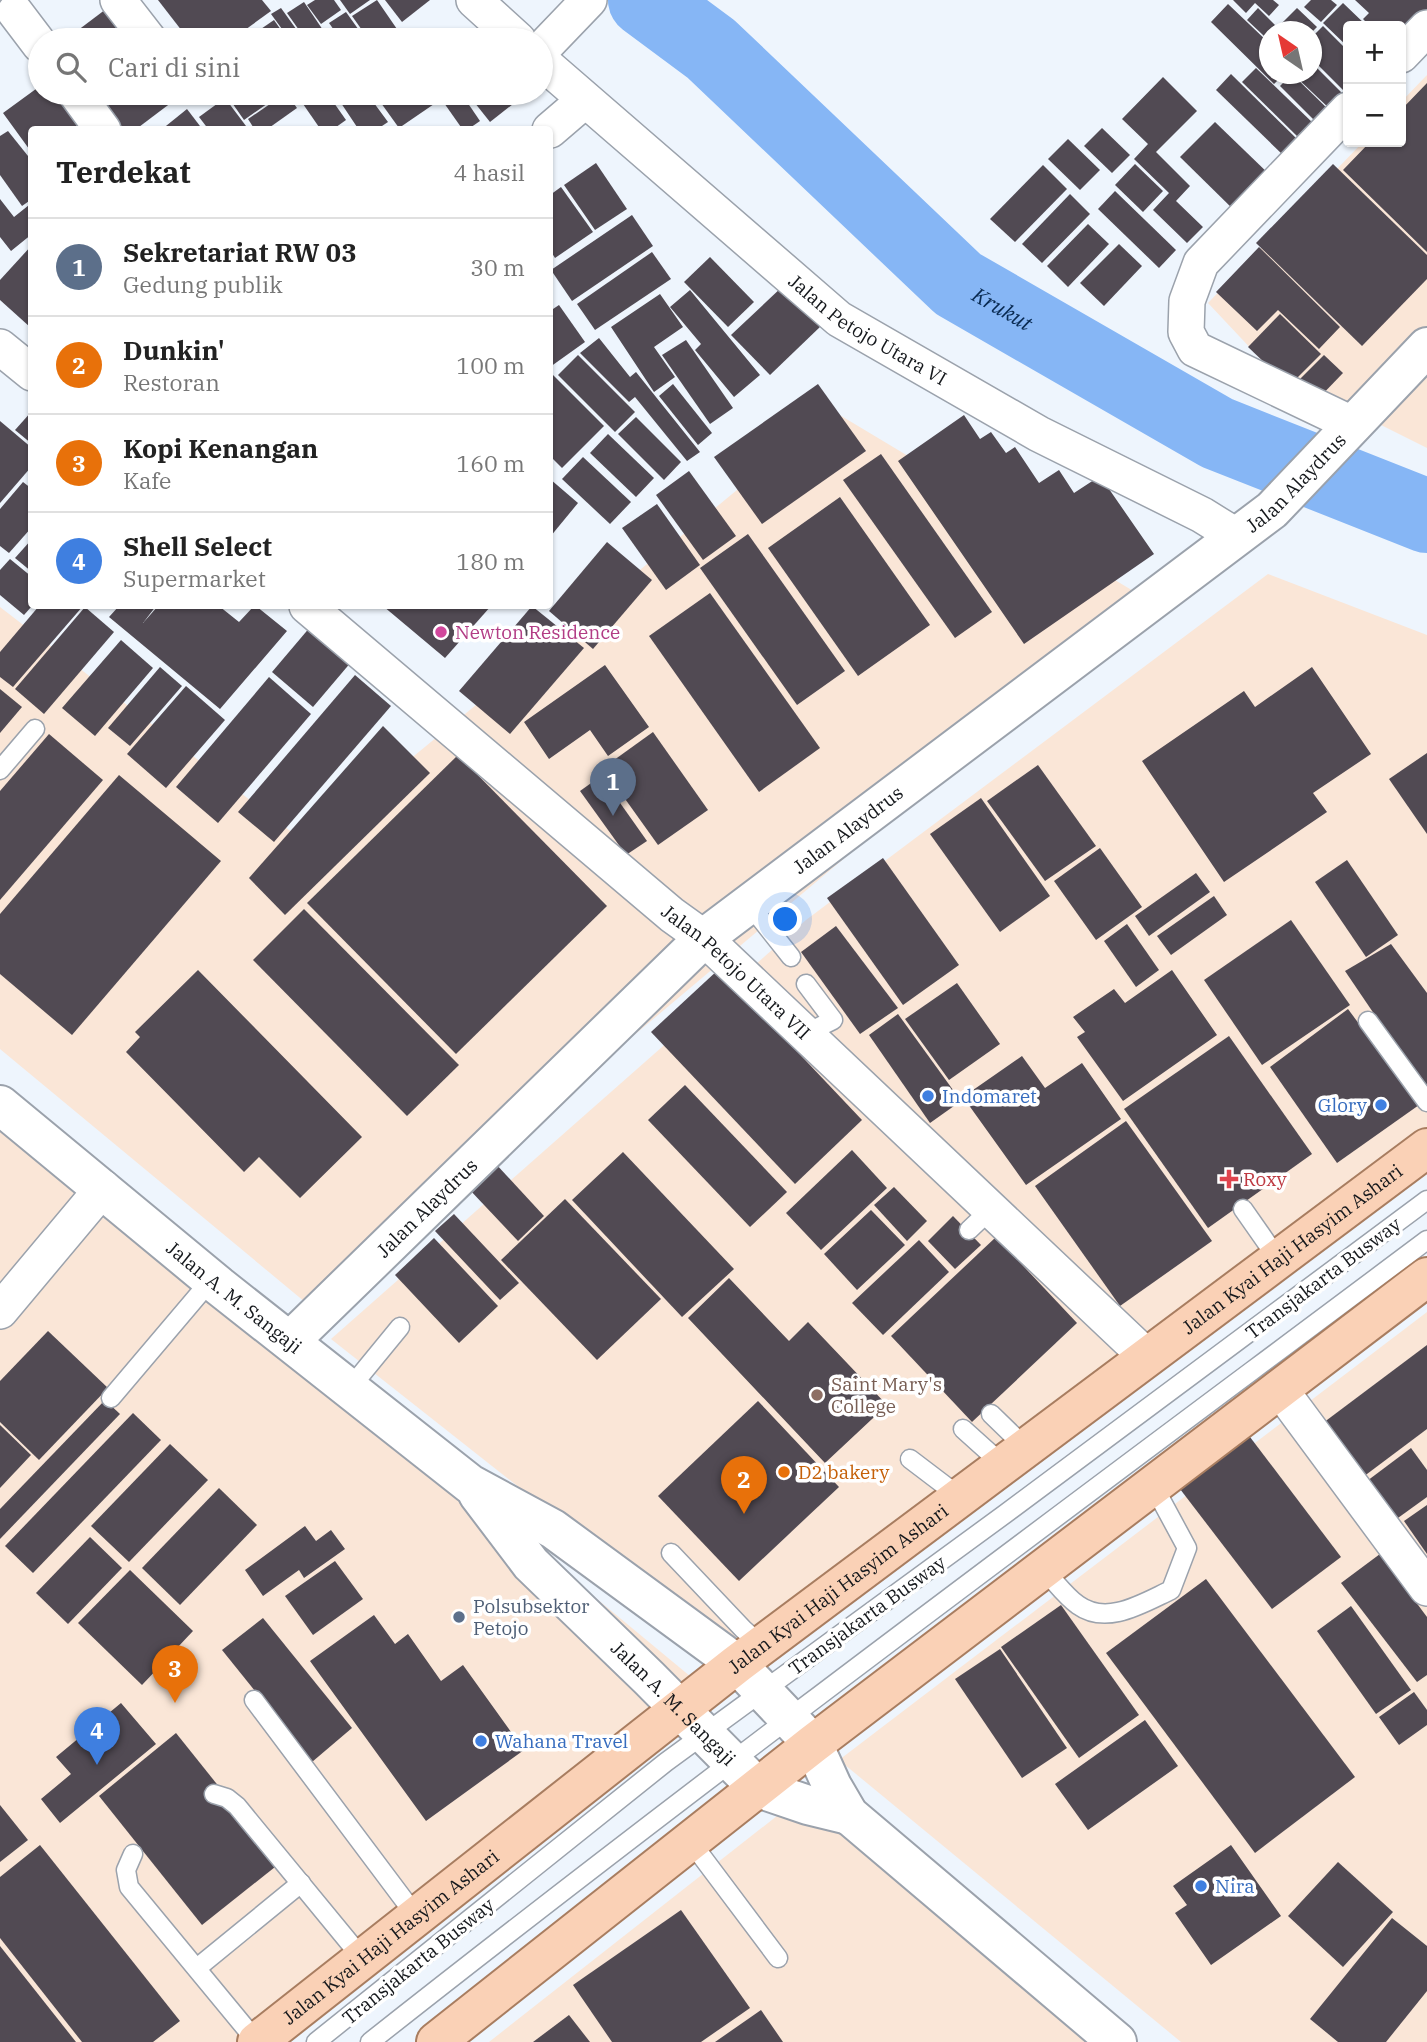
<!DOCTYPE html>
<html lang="id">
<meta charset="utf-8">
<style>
body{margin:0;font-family:"IBM Plex Serif",serif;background:#f2f2f2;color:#222}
.controls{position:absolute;right:21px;top:21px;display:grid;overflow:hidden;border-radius:7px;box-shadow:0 2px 5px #0004}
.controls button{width:63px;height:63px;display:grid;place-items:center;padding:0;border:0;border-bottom:2px solid #e0e0e0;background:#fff;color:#222;font:35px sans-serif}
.compass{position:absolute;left:1259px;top:21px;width:63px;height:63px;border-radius:50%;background:#fff;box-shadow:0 2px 5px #0004;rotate:326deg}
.you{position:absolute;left:786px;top:920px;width:24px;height:24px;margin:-18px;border:5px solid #fff;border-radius:50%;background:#1a73e8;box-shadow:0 0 0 10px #1a73e833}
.badge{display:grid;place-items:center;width:46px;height:46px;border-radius:50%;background:#416217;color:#fff;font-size:23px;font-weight:700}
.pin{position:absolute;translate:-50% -58px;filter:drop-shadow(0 2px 4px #0008)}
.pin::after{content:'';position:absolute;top:37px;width:24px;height:21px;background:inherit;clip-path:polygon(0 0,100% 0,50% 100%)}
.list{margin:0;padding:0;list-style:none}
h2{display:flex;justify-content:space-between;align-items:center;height:91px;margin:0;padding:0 28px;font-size:30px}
h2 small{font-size:23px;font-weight:400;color:#767676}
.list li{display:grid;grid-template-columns:46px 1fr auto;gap:21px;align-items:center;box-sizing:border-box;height:98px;padding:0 28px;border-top:2px solid #e0e0e0}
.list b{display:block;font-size:26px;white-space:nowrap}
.list p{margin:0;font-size:23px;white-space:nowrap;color:#767676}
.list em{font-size:23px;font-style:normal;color:#767676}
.icon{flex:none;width:38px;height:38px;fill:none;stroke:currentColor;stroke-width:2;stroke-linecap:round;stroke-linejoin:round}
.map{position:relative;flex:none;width:1427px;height:2042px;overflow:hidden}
.search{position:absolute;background:#fff;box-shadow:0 2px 5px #0004;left:28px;top:28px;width:525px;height:77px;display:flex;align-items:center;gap:18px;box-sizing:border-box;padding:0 24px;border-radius:38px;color:#767676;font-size:26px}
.panel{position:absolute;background:#fff;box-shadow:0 2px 5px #0004;left:28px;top:126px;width:525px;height:483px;border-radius:7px}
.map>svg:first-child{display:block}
</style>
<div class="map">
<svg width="1427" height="2042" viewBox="0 0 1427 2042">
<rect width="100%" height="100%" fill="#eef5fd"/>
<!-- commercial -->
<g fill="#fae6d7">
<path d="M1427,75V448L1271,370L1208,303L1363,142H1401V102Z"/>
<path d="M833,411L1150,601L311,1307L0,1049V607L307,844Z"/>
<path d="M1268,574L1427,635V1130L724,1649L331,1339L806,920Z"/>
<path d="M0,1104L714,1696L281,2042H0Z"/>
<path d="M1427,1312V2042H1181L839,1760Z"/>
<path d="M801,1797L1097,2042H489Z"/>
</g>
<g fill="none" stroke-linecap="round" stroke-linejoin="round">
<!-- river -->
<path stroke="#86b6f5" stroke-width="74" id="s1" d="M645,0L711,49L958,284L1217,433L1427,516"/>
</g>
<!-- building -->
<g fill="#514a53">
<path d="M158,0H262L271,11L231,40H189Z"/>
<path d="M315,0H334L341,10L321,24L307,5Z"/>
<path d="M340,0H370L350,14Z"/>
<path d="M377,0L399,32L387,40H369L352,16Z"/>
<path d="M385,0H430L402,22Z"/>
<path d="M1233,0H1273L1279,5L1269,16L1255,3L1246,13Z"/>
<path d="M1311,0H1331L1337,5L1321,22L1304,7Z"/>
<path d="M1355,0H1427V13L1401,46V26H1370L1363,19L1369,13Z"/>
<path d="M304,2L327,36L321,40H306L287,13Z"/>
<path d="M114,3L142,40H65Z"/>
<path d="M1343,3L1367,26H1348V47L1323,23Z"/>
<path d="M1228,4L1270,44V74H1284L1274,84L1211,22Z"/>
<path d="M281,8L304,40H290L271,14Z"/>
<path d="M1258,8L1275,25L1264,36L1247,20Z"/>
<path d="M1297,8L1317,27L1312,32H1278L1276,29Z"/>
<path d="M346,12L366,40H341L329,23Z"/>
<path d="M274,20L288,40H264L258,31Z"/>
<path d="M1323,26L1348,51V95L1312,59V37Z"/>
<path d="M1312,63L1346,97L1332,111L1293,74H1312Z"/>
<path d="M1256,68L1315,125L1301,140L1242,82Z"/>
<path d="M1231,74L1298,140L1283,155L1216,90Z"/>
<path d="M1292,74L1331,112L1319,125L1280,86Z"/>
<path d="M1163,77L1197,111L1156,152L1190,186L1176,201L1203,227L1187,243L1153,210L1169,193L1134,159L1148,144L1122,119Z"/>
<path d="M1427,83V252L1343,170L1370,142H1401V110Z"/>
<path d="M40,86V93H71L97,130H32V153L3,113Z"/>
<path d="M84,93H184L135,130H112Z"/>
<path d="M233,93H269L274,99L244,120L228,97Z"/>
<path d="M286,93L297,108L266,130H255L248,119Z"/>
<path d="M313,93H327L346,120L332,130H321L301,101Z"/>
<path d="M343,93H389L374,103L388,122L376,130H359L337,97Z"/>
<path d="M396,93H431L437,102L399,128L381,103Z"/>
<path d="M437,93H461L480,121L467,130H463Z"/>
<path d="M467,93H527L490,122Z"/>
<path d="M225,98L249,130H209L199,117Z"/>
<path d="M187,109L203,130H161Z"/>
<path d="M1215,122L1273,178L1238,214L1180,157Z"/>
<path d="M1102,128L1130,155L1112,173L1084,146Z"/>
<path d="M8,131L32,161V199L22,206L0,175V136Z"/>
<path d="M1068,139L1100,170L1080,190L1048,159Z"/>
<path d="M596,163L627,209L595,230L564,185Z"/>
<path d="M1135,164L1163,191L1143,212L1115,185Z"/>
<path d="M1333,164L1427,255V279L1362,346L1256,243Z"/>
<path d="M1043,165L1067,189L1015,242L990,219Z"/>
<path d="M561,187L593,232L555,258L550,250V195Z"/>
<path d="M1115,191L1176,250L1159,268L1098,209Z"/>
<path d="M1070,194L1090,214L1042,263L1022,244Z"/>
<path d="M0,199L14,217L29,205L32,208V234L11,251L0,237Z"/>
<path d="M632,215L653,246L572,301L551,270Z"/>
<path d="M1088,224L1109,244L1068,287L1047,266Z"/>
<path d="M1119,244L1142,266L1104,306L1080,283Z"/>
<path d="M32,245V325L30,327L0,300V280Z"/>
<path d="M1259,247L1340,327L1319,349L1278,310L1257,331L1216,292Z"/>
<path d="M652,252L671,279L595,330L577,304Z"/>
<path d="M710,257L754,302L728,327L684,282Z"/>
<path d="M783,286L821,326L770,375L731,335Z"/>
<path d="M690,290L760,375L734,397L695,350L701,344L670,307Z"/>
<path d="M660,294L683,327L654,347L675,377L654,392L611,327Z"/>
<path d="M559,305L585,342L550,367V311Z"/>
<path d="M1280,314L1321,354L1289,386L1248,347Z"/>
<path d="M599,338L630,377L636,372L700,452L687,461L635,397L629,402L580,353Z"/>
<path d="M686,340L733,408L710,424L662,355Z"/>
<path d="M578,355L635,412L615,432L558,375Z"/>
<path d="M1324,355L1343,373L1317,400L1298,381Z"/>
<path d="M553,375L604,426L562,468L550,456V378Z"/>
<path d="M673,384L712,433L698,445L659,396Z"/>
<path d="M818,384L866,451L762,524L714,457Z"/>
<path d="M32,411V444L15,430Z"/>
<path d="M964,415L980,439L991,432L1006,453L1015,447L1039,483L1059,470L1074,493L1100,476L1154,554L1024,644L898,461Z"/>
<path d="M636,417L681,462L664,480L618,434Z"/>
<path d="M0,421L32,448V466L0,503Z"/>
<path d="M608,434L654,478L636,497L590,453Z"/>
<path d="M881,454L992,612L955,638L843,480Z"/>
<path d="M583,457L631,502L610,524L562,479Z"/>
<path d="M689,471L736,536L703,560L656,495Z"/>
<path d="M550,479L578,503L550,537Z"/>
<path d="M23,482L32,489V527L9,553L0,546V509Z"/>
<path d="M840,497L930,625L858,676L768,548Z"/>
<path d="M657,504L700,565L666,590L622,528Z"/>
<path d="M748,534L845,671L797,705L700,568Z"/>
<path d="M32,539V572L15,558Z"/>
<path d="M607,542L652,580L593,649L549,611Z"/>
<path d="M10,559L32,577V606L24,615L0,595V570Z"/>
<path d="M710,593L820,748L759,792L649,636Z"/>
<path d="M39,606H83L13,687L0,677V652Z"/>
<path d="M119,606H156L143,623L158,606H219L239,622L254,606H256L287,631L220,709L109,617Z"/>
<path d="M383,606H491L445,658Z"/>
<path d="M532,606L584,648L510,734L459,691Z"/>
<path d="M85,607L114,632L44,714L15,689Z"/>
<path d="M311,626L352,661L313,707L272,672Z"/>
<path d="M121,640L153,668L95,736L62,708Z"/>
<path d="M605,665L649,727L608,756L590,730L549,759L524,722Z"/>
<path d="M160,667L182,686L130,746L108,728Z"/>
<path d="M1312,667L1371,754L1313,793L1327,812L1224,882L1142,761L1244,691L1255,707Z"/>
<path d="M355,675L391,706L274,842L238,812Z"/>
<path d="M269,677L311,714L218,823L176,787Z"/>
<path d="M186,686L225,720L166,788L127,754Z"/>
<path d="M0,689L22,707L0,733Z"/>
<path d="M383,726L430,773L285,915L249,878Z"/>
<path d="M653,732L708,810L658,845L603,768Z"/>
<path d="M49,734L103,780L0,900V791Z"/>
<path d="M1427,753V834L1389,779Z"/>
<path d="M458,755L607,906L456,1054L307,903Z"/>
<path d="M1038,765L1096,846L1045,881L987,801Z"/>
<path d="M119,775L221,861L72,1035L0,974V914Z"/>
<path d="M601,776L647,841L626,855L580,791Z"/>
<path d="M981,798L1050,896L1000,932L930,834Z"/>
<path d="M1100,848L1142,907L1096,940L1054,881Z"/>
<path d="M883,858L959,965L903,1005L827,898Z"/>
<path d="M1347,860L1398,935L1366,957L1315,882Z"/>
<path d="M1196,873L1210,892L1149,936L1135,916Z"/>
<path d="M1214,896L1227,915L1171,955L1157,936Z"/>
<path d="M304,909L459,1065L407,1116L253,960Z"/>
<path d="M1291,920L1350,1005L1262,1065L1204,980Z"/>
<path d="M1127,924L1159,970L1136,987L1104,941Z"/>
<path d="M836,926L898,1008L860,1034L801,952Z"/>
<path d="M1391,944L1427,993V1092L1345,971Z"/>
<path d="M719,969L862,1120L795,1184L651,1032Z"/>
<path d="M198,970L362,1137L300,1198L259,1157L244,1172L126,1052L140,1037L135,1032Z"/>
<path d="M1172,970L1217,1035L1123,1101L1077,1037L1085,1032L1073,1017L1114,989L1125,1003Z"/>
<path d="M957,983L1000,1044L949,1080L905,1019Z"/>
<path d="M1348,1009L1419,1105L1337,1163L1270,1067Z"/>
<path d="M898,1014L961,1101L930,1123L869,1035Z"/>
<path d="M1229,1036L1312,1154L1208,1228L1124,1109Z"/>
<path d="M1022,1056L1045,1088L1082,1063L1121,1119L1026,1185L963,1097Z"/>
<path d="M685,1085L787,1192L750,1227L648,1120Z"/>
<path d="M1126,1121L1212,1241L1120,1306L1035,1186Z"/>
<path d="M852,1150L887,1188L821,1250L786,1213Z"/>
<path d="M623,1152L734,1269L682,1317L572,1200Z"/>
<path d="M495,1163L544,1216L518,1241L468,1188Z"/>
<path d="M894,1187L927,1221L907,1241L874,1205Z"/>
<path d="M565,1199L661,1299L597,1360L501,1260Z"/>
<path d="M871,1210L905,1245L857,1290L824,1254Z"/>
<path d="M454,1214L519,1283L500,1300L435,1231Z"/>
<path d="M953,1216L981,1245L955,1269L928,1241Z"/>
<path d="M996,1237L1077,1323L972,1422L891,1336Z"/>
<path d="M434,1238L498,1306L459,1343L395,1275Z"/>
<path d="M919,1240L949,1272L883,1335L852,1303Z"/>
<path d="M729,1278L789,1341L808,1322L887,1405L825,1463L688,1318Z"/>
<path d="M48,1331L108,1388L39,1460L0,1422V1381Z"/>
<path d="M1427,1345V1429L1359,1480L1319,1426Z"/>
<path d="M105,1400L120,1414L0,1539V1509Z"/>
<path d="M758,1401L839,1487L739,1581L658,1496Z"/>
<path d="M133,1413L161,1440L33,1573L5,1546Z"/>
<path d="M0,1425L31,1455L0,1488Z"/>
<path d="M1250,1437L1341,1557L1272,1609L1180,1489Z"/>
<path d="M170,1444L208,1480L129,1562L91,1526Z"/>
<path d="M1411,1448L1427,1470V1497L1391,1523L1363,1484Z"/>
<path d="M219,1488L257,1525L180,1605L142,1568Z"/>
<path d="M1427,1505V1554L1404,1521Z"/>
<path d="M305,1526L316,1541L331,1530L345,1549L304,1578L299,1570L263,1596L245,1570Z"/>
<path d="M90,1537L122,1568L68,1624L36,1593Z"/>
<path d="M1380,1554L1427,1617V1675L1417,1682L1341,1583Z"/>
<path d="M335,1561L363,1599L313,1635L285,1596Z"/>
<path d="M130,1570L193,1631L142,1685L78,1623Z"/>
<path d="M1206,1579L1355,1777L1255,1853L1106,1653Z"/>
<path d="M1061,1605L1139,1715L1079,1758L1001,1647Z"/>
<path d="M1351,1606L1411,1690L1376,1714L1317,1631Z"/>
<path d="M374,1615L395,1644L408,1634L441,1681L463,1665L524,1750L426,1821L310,1661Z"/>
<path d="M263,1618L352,1728L312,1762L222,1650Z"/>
<path d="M1000,1649L1067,1748L1022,1778L955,1679Z"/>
<path d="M1414,1692L1427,1710V1725L1399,1745L1379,1717Z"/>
<path d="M121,1703L156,1744L60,1823L41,1799L71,1774L56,1757Z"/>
<path d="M1145,1720L1178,1766L1088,1830L1055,1784Z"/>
<path d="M176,1733L280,1863L202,1925L99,1796Z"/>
<path d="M0,1805L28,1840L0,1862Z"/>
<path d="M40,1845L180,2021L153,2042H82L0,1938V1877Z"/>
<path d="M1231,1845L1281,1916L1211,1965L1175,1913L1187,1905L1173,1886Z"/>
<path d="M1338,1862L1393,1912L1343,1967L1288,1916Z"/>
<path d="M681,1910L750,2008L701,2042H612L573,1985Z"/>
<path d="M1392,1918L1427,1946V1991L1386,2042H1338L1310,2019Z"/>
<path d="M0,1946L76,2042H0Z"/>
<path d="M761,2010L783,2042H715Z"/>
<path d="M569,2015L590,2042H533Z"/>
</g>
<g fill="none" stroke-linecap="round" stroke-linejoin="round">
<defs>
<g id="lane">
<path d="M0,770L35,729"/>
<path d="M749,904L791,957"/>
<path d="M1368,1021L1427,1102"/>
<path d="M805,1034L833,1020L806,984"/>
<path d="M1243,1209L1278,1259"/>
<path d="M969,1230L991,1209"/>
<path d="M350,1388L400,1327"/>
<path d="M111,1398L211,1280"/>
<path d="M991,1414L1026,1448"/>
<path d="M963,1429L1003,1465"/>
<path d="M910,1459L960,1497"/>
<path d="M671,1553L743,1629L762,1646"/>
<path d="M1043,1569C1054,1580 1065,1596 1078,1605C1107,1626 1143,1603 1171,1590L1187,1548L1153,1485"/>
<path d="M254,1700L416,1916"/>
<path d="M214,1794L227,1798L237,1806L362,1958"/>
<path d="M691,1842L778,1958"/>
<path d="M133,1854L126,1870L129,1887L257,2042"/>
<path d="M197,1968L301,1883"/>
<path d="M316,2042L666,1762L1005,1514L1427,1200"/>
<path d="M370,2042C717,1768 1073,1505 1427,1240"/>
</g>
<g id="street">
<path d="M118,0L149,40"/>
<path d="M474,0L518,40"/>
<path d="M15,12L40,45"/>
<path d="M541,50L589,0"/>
<path d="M1401,55L1427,28"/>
<path id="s2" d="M541,61L839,319L1039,434L1202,515L1236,536"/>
<path d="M76,93L103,130"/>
<path d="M1348,110L1201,263L1187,301L1186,332L1195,349L1354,425"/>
<path d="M550,130L585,100"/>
<path d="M0,347L32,373"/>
<path id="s3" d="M307,606L672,915L704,938L1147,1357"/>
<path d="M0,1311L103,1188"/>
<path d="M1279,1388L1427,1588"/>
</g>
<g id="secondary">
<path id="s4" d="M0,1105L219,1286L470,1484L553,1529L737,1664L813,1744L832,1786L849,1815L1117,2042"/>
<path id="s5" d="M290,1341L704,938L1272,510L1427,347"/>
<path id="s6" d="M478,1494L531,1564L649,1678L758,1788L808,1805L849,1815"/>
</g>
<g id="primary">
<path id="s7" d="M257,2042L737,1664L1427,1148"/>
<path d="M436,2042L813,1744L1427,1277"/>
</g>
</defs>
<!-- lane casing -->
<use href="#lane" stroke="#9ba2ac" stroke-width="21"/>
<!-- street casing -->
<use href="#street" stroke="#9ba2ac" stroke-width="38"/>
<!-- secondary casing -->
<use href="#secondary" stroke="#9ba2ac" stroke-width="42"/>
<!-- primary casing -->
<use href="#primary" stroke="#a87d60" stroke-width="42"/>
<!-- lane -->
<use href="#lane" stroke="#fff" stroke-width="18"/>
<!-- street -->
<use href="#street" stroke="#fff" stroke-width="35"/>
<!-- secondary -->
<use href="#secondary" stroke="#fff" stroke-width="38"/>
<!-- primary -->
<use href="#primary" stroke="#fad1b6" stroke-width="38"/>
</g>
<!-- markers -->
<circle fill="#d1479c" stroke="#fff" stroke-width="2.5" cx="441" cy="632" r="7"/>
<g fill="#3f7fe0" stroke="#fff" stroke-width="2.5">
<circle cx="928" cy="1096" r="7"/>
<circle cx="1381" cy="1105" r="7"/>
<circle cx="481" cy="1741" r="7"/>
<circle cx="1201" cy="1886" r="7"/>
</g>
<path fill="#e0444e" stroke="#fff" stroke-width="2.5" d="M1225.5 1168.5h7v7h7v7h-7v7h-7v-7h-7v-7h7z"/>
<circle fill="#8d6e63" stroke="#fff" stroke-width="2.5" cx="817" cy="1395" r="7"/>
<circle fill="#e8710a" stroke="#fff" stroke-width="2.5" cx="784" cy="1472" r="7"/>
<circle fill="#5c6f8a" stroke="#fff" stroke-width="2.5" cx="459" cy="1617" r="7"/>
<g text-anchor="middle" stroke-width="7" stroke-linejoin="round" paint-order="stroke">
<!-- street labels -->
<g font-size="19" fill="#15181c" stroke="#fff">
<text dy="7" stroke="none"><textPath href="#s2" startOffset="424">Jalan Petojo Utara VI</textPath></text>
<text dy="7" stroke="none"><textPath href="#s5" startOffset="1325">Jalan Alaydrus</textPath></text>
<text dy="7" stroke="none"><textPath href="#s5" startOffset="758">Jalan Alaydrus</textPath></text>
<text dy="7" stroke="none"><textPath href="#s3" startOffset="564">Jalan Petojo Utara VII</textPath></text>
<text dy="7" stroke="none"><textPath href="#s5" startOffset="191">Jalan Alaydrus</textPath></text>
<text dy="7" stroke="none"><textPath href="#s7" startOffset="1304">Jalan Kyai Haji Hasyim Ashari</textPath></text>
<text transform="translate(1323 1278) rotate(-37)" y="7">Transjakarta Busway</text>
<text dy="7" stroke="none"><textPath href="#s4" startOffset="303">Jalan A. M. Sangaji</textPath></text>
<text dy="7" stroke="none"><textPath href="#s7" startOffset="737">Jalan Kyai Haji Hasyim Ashari</textPath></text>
<text transform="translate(867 1615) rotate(-36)" y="7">Transjakarta Busway</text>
<text dy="7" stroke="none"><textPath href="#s6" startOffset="287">Jalan A. M. Sangaji</textPath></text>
<text dy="7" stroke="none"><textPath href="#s7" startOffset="170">Jalan Kyai Haji Hasyim Ashari</textPath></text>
<text transform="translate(418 1961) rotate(-39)" y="7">Transjakarta Busway</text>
</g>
<!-- hotel labels -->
<g font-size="19" fill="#b23c85" stroke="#fff" text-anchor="start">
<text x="455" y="639">Newton Residence</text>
</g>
<!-- shop labels -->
<g font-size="19" fill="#366cbe" stroke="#fff" text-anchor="start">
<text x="942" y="1103">Indomaret</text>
<text x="1367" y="1112" text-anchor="end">Glory</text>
<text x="495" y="1748">Wahana Travel</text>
<text x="1215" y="1893">Nira</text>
</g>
<!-- health labels -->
<g font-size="19" fill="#be3a42" stroke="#fff" text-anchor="start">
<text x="1243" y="1186">Roxy</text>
</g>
<!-- education labels -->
<g font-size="19" fill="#785e54" stroke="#fff" text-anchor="start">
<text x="831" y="1391">Saint Mary's<tspan x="831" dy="22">College</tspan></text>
</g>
<!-- food labels -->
<g font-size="19" fill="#c56008" stroke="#fff" text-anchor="start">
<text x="798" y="1479">D2 bakery</text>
</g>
<!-- service labels -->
<g font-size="19" fill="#4e5e75" stroke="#fff" text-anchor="start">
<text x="473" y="1613">Polsubsektor<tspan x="473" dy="22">Petojo</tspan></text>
</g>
<!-- water labels -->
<g font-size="21" font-style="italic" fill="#082950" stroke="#fff">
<text dy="7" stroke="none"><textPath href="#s1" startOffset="474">Krukut</textPath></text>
</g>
</g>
</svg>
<div class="controls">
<button>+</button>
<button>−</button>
</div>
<svg class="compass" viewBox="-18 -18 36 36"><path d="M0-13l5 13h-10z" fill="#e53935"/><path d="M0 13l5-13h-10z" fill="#767676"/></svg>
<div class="you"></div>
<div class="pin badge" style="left:613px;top:816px;background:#5c6f8a">1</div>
<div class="pin badge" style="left:744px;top:1514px;background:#e8710a">2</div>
<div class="pin badge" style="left:175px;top:1703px;background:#e8710a">3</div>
<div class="pin badge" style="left:97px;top:1765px;background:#3f7fe0">4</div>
<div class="search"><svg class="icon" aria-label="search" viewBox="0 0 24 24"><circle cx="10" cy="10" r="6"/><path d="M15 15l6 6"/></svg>Cari di sini</div>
<section class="panel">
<h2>Terdekat<small>4 hasil</small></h2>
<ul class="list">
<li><span class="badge" style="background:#5c6f8a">1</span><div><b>Sekretariat RW 03</b><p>Gedung publik</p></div><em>30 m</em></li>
<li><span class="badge" style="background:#e8710a">2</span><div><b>Dunkin'</b><p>Restoran</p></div><em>100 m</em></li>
<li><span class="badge" style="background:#e8710a">3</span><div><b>Kopi Kenangan</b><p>Kafe</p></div><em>160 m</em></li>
<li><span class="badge" style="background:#3f7fe0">4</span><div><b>Shell Select</b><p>Supermarket</p></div><em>180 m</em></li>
</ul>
</section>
</div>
